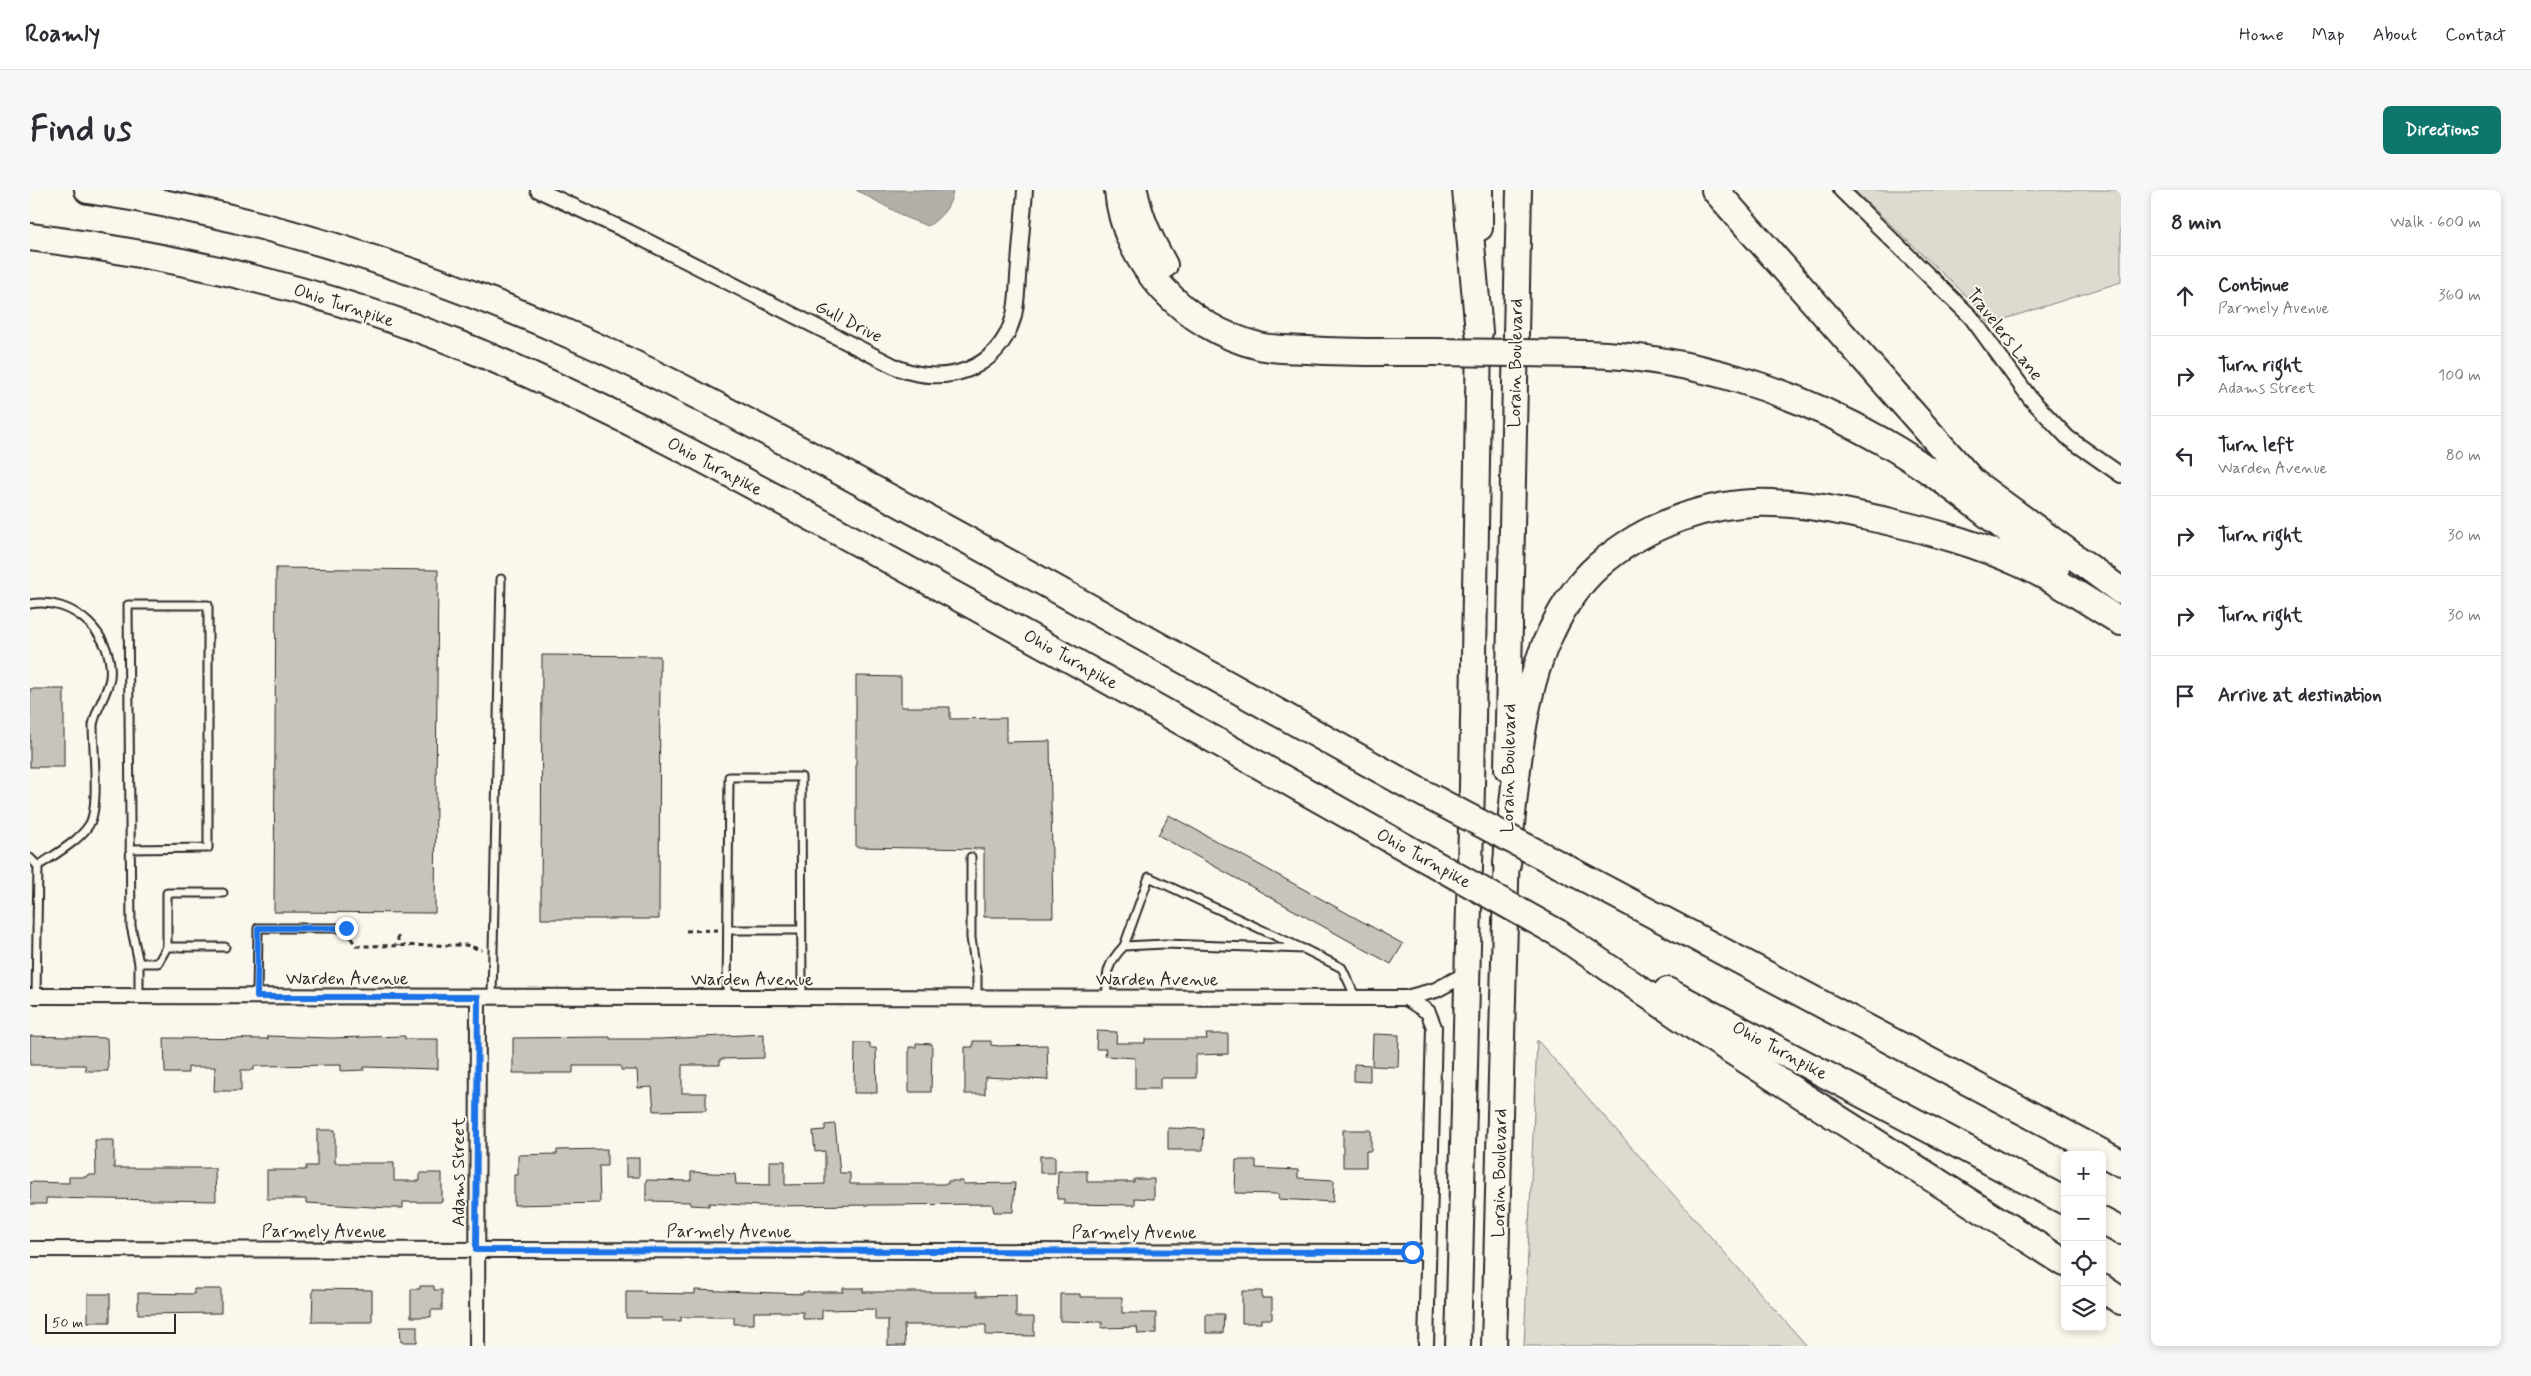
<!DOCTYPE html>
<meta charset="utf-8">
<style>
body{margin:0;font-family:Mynerve,sans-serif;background:#f7f7f7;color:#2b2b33}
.controls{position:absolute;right:15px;bottom:15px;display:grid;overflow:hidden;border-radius:8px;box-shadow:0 2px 8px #0003}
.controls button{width:45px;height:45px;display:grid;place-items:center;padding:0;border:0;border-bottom:1px solid #e1e1e2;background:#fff;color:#2b2b33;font:25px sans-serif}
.scale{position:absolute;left:15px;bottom:12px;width:131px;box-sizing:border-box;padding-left:5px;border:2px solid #2b2b2b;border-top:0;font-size:14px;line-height:18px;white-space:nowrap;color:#2b2b2b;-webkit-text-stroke:4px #fbf7ec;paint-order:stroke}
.stop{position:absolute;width:15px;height:15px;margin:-11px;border:4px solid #1a73e8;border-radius:50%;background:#fff}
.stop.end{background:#1a73e8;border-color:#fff;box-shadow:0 1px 5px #0008}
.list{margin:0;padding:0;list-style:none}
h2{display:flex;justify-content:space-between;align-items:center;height:65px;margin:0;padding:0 20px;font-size:21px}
h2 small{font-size:16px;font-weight:400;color:#7c7c81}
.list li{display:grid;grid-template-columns:32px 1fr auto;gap:15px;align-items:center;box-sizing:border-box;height:80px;padding:0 20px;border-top:1px solid #e1e1e2}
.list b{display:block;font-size:19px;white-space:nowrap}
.list p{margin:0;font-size:16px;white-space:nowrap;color:#7c7c81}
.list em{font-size:16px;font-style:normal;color:#7c7c81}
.icon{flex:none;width:28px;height:28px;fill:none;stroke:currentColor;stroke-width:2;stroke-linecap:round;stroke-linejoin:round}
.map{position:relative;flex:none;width:2091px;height:1156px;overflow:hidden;border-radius:8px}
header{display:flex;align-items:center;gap:30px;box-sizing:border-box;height:70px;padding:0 25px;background:#fff;border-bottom:1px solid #e1e1e2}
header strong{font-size:24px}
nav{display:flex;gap:28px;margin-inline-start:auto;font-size:18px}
.intro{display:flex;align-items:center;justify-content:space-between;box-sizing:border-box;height:120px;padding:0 30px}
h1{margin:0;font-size:35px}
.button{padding:12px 22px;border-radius:8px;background:#0f766e;color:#fff;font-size:18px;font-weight:700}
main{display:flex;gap:30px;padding:0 30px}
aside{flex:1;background:#fff;border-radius:8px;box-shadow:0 2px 8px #0003}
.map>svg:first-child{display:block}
</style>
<header>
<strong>Roamly</strong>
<nav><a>Home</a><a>Map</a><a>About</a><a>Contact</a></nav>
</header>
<div class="intro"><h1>Find us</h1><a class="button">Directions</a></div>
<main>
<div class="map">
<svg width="2091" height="1156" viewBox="0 0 2091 1156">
<rect width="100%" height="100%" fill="#fbf7ec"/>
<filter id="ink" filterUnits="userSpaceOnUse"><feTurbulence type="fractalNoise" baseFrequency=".02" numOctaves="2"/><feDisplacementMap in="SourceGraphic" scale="10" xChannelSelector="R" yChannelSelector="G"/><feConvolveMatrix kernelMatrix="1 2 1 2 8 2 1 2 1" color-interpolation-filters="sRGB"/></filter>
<g filter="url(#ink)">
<!-- green -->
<g fill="#dddad0" stroke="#84827e">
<path d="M1824,0H2091V92L1959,134L1945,114Z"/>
<path d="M1507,850L1777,1156H1494Z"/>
</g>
<!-- water -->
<path fill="#b1afa7" stroke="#7b7a75" d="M826,0H923C922,15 911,28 898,36L879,29Z"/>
<!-- building -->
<g fill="#c7c4bc" stroke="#2b2b2b">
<path d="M246,378L408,380L405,723L244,722Z"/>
<path d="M512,465L630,466L629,729H511Z"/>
<path d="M826,486L871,487V517H920V529L976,528V552L1020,551L1023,727H954V659L826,657Z"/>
<rect x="0" y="499" width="34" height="78"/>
<path d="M1139,625L1373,754L1361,774L1128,645Z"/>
<path d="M1067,841L1087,842L1086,853H1115V849H1177L1176,844H1198V864L1166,865V888H1130V899H1105V868L1075,866L1076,859H1066Z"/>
<path d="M734,844V868L690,869V875H652V903H676V920L624,921L622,897L608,898L607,880H591V876H543V883H483V848L580,847V849H630Z"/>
<path d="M1343,844L1369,845L1368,877L1342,876Z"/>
<path d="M0,846L77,848L78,881H56L55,875H0Z"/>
<path d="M238,846L301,848L375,846V849H408V879L334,877V880L311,881V875L224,876V880H211V901H184L185,877H158V883H135L134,848L238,849Z"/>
<path d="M943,851H961V855L969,856L1017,855L1018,890L955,887V904H935V857H943Z"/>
<path d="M825,853H840V858H846L847,903H824Z"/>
<path d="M886,853L902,854L901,902H879V857H886Z"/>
<path d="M1324,874L1340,875V892L1324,891Z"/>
<path d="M805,934L810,983H820V994H918V991H933V994L985,993L983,1022H964L962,1014L731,1016L679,1013V1016L660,1015V1012L616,1011V990L661,991V982L705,984L706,994L740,995V971H755V995L795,994V961L785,962L783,941L795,940V935Z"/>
<path d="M1138,938L1174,939L1173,960H1138Z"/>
<path d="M287,940H305V973H364V991H390V983H412V1012H373V1018H360L276,1013V1009H237V980H276V976H287Z"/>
<path d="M1313,940H1341V961H1336V977H1313Z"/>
<path d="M65,950H84V978H185L186,1011L16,1008V1014H0V992L39,993V987H57V985H66Z"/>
<path d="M577,959V976H569L570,1013L484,1015V985H488V965L527,964V960Z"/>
<rect x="1010" y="966" width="15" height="17"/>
<rect x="596" y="968" width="13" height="19"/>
<path d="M1206,970H1226V978L1268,980V988L1304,990L1303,1012L1248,1009L1249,1004L1205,1003Z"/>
<path d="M1028,981H1057V992H1104V989H1124V1009L1105,1008V1015L1034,1014V1009H1027Z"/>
<path d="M390,1096H404V1100H412V1120H401V1127H381V1099H390Z"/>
<path d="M813,1098H833V1102H947V1106L986,1105V1127H1004V1146L956,1145V1135H874L875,1156H858V1130H845V1119L792,1120V1129H773V1122H724V1134H704V1127H651V1131H632V1128H596V1101H615V1103L665,1104V1100L773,1104V1102H813Z"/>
<path d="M164,1099H191V1123L108,1124V1103L164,1104Z"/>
<path d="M283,1099L342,1100V1132H282Z"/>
<path d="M1212,1101H1232V1108H1242V1129H1231V1133H1212Z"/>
<rect x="58" y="1104" width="22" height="28"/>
<path d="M1030,1104H1050V1107H1092V1123H1126V1143L1108,1144L1107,1137L1072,1138V1132L1030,1131Z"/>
<path d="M1176,1124H1194L1193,1143H1176Z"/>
<path d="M370,1136H387V1152H371Z"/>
</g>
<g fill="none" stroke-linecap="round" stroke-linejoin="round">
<defs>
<g id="service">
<path d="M0,414C42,406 85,445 80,488C77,505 66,518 63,535C63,557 70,619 59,635C48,652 25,664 8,676L6,806"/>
<path d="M100,659L178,658V415H98L101,736L109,773V806"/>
<path d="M941,667V748L947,787V808"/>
<path d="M0,668L8,676"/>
<path d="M698,740H770"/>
<path d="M1094,756L1119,687L1271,758"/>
<path d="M137,757V703H193"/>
<path d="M109,773H128L137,757H195"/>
<path d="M227,807L228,738H316"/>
<path d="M462,807L471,389"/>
<path d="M697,808L699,587H771L772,808"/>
<path d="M1077,808C1076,783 1076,775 1094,756L1135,754L1274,759L1312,778L1326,808"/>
</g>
<g id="minor">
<path d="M508,0L599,42L868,178C915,196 967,181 983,129C987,116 987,101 988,87C990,58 993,29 995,0"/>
<path d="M1811,0L1941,127L2000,208L2038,248L2091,285"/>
<path d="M0,806L1376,808L1406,800L1438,783"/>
<path d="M1376,808L1398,822L1404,837L1396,1156"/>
<path d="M0,1059L1398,1062"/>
<path d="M447,1156L448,807"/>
</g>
<g id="trunk">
<path d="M1450,38V0"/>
<path d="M1477,579L1489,0"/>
<path d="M1428,1156L1442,596L1449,144"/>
<path d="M1464,1156L1477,655"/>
</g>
<g id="motorway">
<path d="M58,0C225,25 389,78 543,146C647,192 746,247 845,300C1027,398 1207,500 1387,600"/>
<path d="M1088,0C1094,75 1156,138 1229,156C1245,160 1262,159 1278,160C1320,163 1362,162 1403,162"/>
<path d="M1104,0C1109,28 1120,50 1134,75"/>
<path d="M1436,0L1449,142"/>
<path d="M1685,0L1943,292L2091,401"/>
<path d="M0,47C150,66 298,101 438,158C582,217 719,293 856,368C1034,464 1209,564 1385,663"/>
<path d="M1557,164C1660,167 1762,200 1852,251C1914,286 1969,335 2026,378"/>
<path d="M1477,674C1485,602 1489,505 1522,440C1533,417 1549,393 1568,376C1614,335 1682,310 1743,313C1782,314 1819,323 1857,331C1903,342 1948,354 1991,374C2026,390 2059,412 2091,432"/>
<path d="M1530,675L2091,973"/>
<path d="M1528,743L1663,836L2035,1073"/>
<path d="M1637,801L2035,1011"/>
<path d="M2072,1031L2091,1041"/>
<path d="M2072,1098L2091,1111"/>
</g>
</defs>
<!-- service casing -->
<use href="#service" stroke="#2b2b2b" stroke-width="11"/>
<!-- minor casing -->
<use href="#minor" stroke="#2b2b2b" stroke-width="18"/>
<!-- trunk casing -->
<use href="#trunk" stroke="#2b2b2b" stroke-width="28"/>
<!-- motorway casing -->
<use href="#motorway" stroke="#2b2b2b" stroke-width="30"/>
<!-- path -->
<g stroke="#2b2b2b" stroke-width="3" stroke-dasharray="5 4" stroke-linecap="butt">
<path d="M656,741L688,740"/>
<path d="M368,746V756"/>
<path d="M321,748L326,756L436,755L452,760"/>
</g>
<!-- service -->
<use href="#service" stroke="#fbf7ec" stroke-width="7"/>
<!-- minor -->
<use href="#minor" stroke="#fbf7ec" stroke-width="14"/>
<!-- trunk -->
<use href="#trunk" stroke="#fbf7ec" stroke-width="24"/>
<!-- motorway -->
<use href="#motorway" stroke="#fbf7ec" stroke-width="26"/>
<defs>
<g id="motorway-bridge">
<path d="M1403,162L1557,164"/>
<path d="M1387,600L1530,675"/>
<path d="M1385,663L1528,743"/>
</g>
</defs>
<!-- motorway-bridge casing -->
<use href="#motorway-bridge" stroke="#2b2b2b" stroke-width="30" stroke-linecap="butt"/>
<!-- motorway-bridge -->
<use href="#motorway-bridge" stroke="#fbf7ec" stroke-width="26"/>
</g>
</g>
<g fill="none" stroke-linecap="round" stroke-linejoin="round" filter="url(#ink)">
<!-- route -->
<path stroke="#1a73e8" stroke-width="6" d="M316,738H228L227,807H448L446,1060L1382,1062"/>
</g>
<g text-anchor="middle" stroke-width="4" stroke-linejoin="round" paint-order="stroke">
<!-- street labels -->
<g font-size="18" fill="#2b2b2b" stroke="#fbf7ec">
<text transform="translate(314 115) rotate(18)" y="6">Ohio Turnpike</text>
<text transform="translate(819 131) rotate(27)" y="6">Gull Drive</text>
<text transform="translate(1975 144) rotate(52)" y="6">Travelers Lane</text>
<text transform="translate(1485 173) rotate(-89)" y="6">Lorain Boulevard</text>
<text transform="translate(685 276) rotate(28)" y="6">Ohio Turnpike</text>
<text transform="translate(1041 469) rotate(29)" y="6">Ohio Turnpike</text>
<text transform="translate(1478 578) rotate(-89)" y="6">Lorain Boulevard</text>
<text transform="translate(1394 668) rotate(29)" y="6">Ohio Turnpike</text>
<text x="317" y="794">Warden Avenue</text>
<text x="722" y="795">Warden Avenue</text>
<text x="1127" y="795">Warden Avenue</text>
<text transform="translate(1750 860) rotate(28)" y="6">Ohio Turnpike</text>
<text transform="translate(428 982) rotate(-90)" y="6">Adams Street</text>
<text transform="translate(1469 983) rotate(-89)" y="6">Lorain Boulevard</text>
<text x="294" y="1047">Parmely Avenue</text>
<text x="699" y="1047">Parmely Avenue</text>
<text x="1104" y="1048">Parmely Avenue</text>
</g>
</g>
</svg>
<div class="controls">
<button>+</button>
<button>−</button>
<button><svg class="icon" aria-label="locate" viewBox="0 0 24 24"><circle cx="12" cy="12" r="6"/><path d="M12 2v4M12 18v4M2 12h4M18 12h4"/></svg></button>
<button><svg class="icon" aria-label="layers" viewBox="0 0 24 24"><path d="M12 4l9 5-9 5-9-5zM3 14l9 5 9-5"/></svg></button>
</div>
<div class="scale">50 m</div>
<div class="stop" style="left:1382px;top:1062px"></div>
<div class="stop end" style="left:316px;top:738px"></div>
</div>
<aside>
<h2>8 min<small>Walk · 600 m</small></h2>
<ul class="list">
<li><svg class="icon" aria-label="ahead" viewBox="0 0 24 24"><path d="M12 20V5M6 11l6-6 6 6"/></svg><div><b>Continue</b><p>Parmely Avenue</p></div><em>360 m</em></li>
<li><svg class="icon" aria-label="right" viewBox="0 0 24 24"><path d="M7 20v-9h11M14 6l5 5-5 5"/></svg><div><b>Turn right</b><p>Adams Street</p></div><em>100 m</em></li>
<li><svg class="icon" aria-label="left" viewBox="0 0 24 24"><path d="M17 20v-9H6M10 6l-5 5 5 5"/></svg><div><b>Turn left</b><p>Warden Avenue</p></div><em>80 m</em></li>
<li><svg class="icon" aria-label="right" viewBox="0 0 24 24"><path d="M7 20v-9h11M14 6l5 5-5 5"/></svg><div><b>Turn right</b></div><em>30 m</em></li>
<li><svg class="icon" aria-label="right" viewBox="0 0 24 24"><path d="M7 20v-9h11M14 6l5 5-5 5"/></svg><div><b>Turn right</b></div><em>30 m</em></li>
<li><svg class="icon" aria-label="arrive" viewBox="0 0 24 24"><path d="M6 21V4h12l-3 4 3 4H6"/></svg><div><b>Arrive at destination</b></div></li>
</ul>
</aside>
</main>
